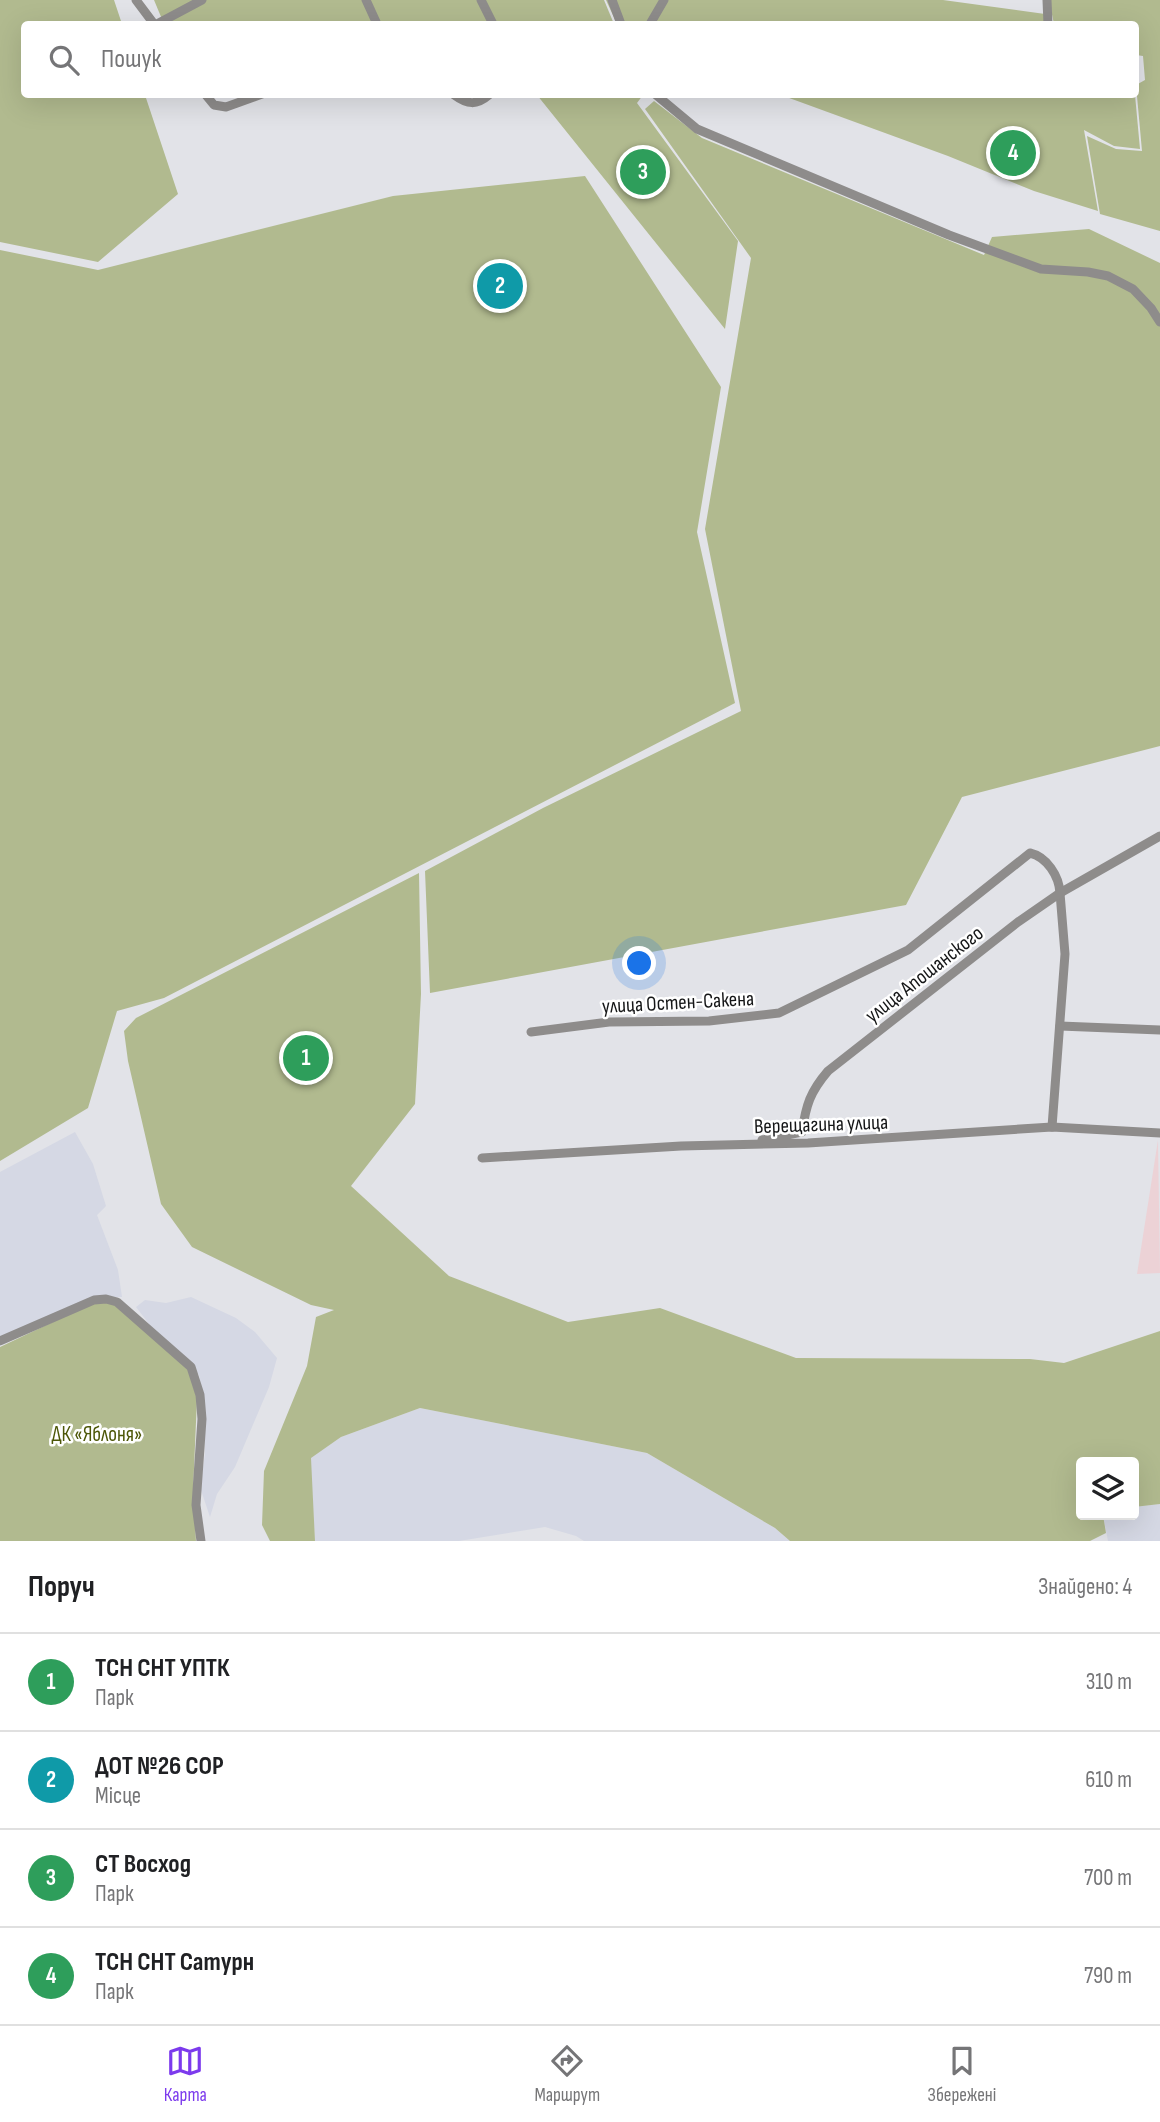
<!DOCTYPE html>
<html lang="uk">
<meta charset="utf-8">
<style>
body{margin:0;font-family:"Sofia Sans Condensed",sans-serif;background:#f6f6f6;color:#202124}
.controls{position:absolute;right:21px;bottom:21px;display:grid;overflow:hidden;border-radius:7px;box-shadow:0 7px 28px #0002}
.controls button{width:63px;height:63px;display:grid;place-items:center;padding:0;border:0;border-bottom:2px solid #e0e0e0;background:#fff;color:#202124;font:35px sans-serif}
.you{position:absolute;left:640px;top:964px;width:24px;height:24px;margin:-18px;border:5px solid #fff;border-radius:50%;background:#1a73e8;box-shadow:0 0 0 10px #1a73e833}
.badge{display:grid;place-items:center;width:46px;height:46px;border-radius:50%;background:#7c3aed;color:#fff;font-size:23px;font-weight:700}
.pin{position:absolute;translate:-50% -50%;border:4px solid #fff;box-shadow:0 2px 7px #0006}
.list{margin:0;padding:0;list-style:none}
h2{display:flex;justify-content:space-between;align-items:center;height:91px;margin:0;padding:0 28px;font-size:30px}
h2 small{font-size:23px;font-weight:400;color:#757577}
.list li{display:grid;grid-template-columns:46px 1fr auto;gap:21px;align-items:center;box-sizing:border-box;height:98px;padding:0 28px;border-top:2px solid #e0e0e0}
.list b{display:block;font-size:26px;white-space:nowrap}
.list p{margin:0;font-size:23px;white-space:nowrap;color:#757577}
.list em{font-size:23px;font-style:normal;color:#757577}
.icon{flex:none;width:38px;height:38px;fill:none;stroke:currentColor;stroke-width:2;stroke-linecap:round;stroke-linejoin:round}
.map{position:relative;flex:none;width:1160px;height:1541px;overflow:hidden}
.search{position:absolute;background:#fff;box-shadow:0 7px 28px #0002;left:21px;right:21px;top:21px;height:77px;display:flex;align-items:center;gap:18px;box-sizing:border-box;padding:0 24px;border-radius:7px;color:#757577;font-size:26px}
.sheet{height:483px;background:#fff}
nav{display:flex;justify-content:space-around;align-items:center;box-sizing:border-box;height:98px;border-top:2px solid #e0e0e0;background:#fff;font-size:19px;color:#757577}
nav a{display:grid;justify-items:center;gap:4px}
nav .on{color:#7c3aed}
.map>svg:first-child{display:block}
</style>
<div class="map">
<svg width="1160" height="1541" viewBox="0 0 1160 1541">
<rect width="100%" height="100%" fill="#e2e3e8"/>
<!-- built -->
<g fill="#d5d8e4">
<path d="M75,1132L93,1164L106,1206L97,1215L118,1270L122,1297H98L0,1341V1172Z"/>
<path d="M191,1297L236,1318L255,1332L277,1358L269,1387L235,1467L217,1494L210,1517L200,1487L205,1454V1422L204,1400L199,1375L181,1354L156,1333L136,1307L145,1300L166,1303Z"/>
<path d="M420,1408L647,1453L775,1528L790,1541H584L576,1536L545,1527L459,1541H315L310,1458L341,1437Z"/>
<path d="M1160,1504V1541H1108L1103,1515H1134V1507Z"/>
</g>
<!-- education -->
<path fill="#ecd2d6" d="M1158,1140L1160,1273L1137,1274Z"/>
<!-- green -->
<g fill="#b1ba8f">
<path d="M0,0H114L122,24H24V94L145,95L178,194L98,262L0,242Z"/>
<path d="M154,0H604L614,24H164Z"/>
<path d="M606,0H943L1045,14L1047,24H617Z"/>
<path d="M1049,0H1160V231L1100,214L1087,136L1116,149L1142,151L1136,85L1145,80L1143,56L1136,55V24H1054Z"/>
<path d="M537,95H643L637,103L738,241L725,329Z"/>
<path d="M781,95H1135L1140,149L1114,146L1084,130L1098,211L1034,191L948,156Z"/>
<path d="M654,101L702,138L984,255L992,237L1089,229L1160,263V746L962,797L906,905L430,993L425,871L543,808L741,711L705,529L751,258L645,109Z"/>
<path d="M585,176L721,387L697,532L735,703L164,998L117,1011L88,1108L0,1161V250L98,270L393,196Z"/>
<path d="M419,873L421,994L415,1104L351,1186L449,1276L568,1322L660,1308L796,1358L1030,1359L1064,1363L1160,1331V1504L1134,1507V1462H1081V1515H1103L1106,1533L1090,1541H790L775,1528L647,1453L420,1408L341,1437L311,1458L315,1541H270L262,1525L264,1471L307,1366L316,1317L334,1310L311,1305L192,1247L161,1204L128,1061L124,1031L136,1018Z"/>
<path d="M111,1302L188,1369L197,1399L193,1491L196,1541H0V1347L91,1304Z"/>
</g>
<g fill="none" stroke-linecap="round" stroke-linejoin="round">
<!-- minor -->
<g stroke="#8e8c8b" stroke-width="9">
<path d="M136,0L154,24"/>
<path d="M366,0L377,24"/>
<path d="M481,0L493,24"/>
<path d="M612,0L621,24"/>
<path d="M1047,0L1048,24"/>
<path d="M157,24L202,0"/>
<path d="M650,24L664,0"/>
<path d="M205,94L214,105L226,107L262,94"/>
<path d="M453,94C468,105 476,106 490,94"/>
<path d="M655,94L697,129L949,235L1041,269L1088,272L1108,276L1133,289L1151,308L1160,322"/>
<path d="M1060,1026L1160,1030"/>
<path d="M531,1032L609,1022L709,1021L779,1013L908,950L1030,853C1047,857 1059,876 1060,893L1065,954L1052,1127"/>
<path d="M762,1140L802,1132C806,1105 810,1092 828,1071L1018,922L1060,893L1160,836"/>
<path d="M482,1158L681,1146L808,1143L1052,1127L1160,1133"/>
<path d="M0,1341L94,1300L106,1299L117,1302L191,1367L200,1395L202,1419L196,1505L201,1541"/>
</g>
</g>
<g text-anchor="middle" stroke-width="5" stroke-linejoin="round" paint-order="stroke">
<!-- street labels -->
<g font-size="21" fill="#151617" stroke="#fff">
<text transform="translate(924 974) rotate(-38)" y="7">улица Апошанского</text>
<text transform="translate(678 1002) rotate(-3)" y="7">улица Остен-Сакена</text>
<text transform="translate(821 1124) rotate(-2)" y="7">Верещагина улица</text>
</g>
<!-- park labels -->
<g font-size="21" fill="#4d5708" stroke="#fff">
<text x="97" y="1441">ДК «Яблоня»</text>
</g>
</g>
</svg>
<div class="controls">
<button><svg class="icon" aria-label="layers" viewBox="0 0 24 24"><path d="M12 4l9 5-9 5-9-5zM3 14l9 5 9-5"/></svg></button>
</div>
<div class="you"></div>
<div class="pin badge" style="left:306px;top:1058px;background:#2e9e5b">1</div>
<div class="pin badge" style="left:500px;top:286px;background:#0f9aa8">2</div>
<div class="pin badge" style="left:643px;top:172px;background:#2e9e5b">3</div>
<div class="pin badge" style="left:1013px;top:153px;background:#2e9e5b">4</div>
<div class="search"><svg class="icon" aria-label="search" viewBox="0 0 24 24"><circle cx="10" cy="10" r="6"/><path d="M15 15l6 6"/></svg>Пошук</div>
</div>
<section class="sheet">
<h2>Поруч<small>Знайдено: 4</small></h2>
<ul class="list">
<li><span class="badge" style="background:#2e9e5b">1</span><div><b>ТСН СНТ УПТК</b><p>Парк</p></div><em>310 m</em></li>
<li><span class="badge" style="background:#0f9aa8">2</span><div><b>ДОТ №26 СОР</b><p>Місце</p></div><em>610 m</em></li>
<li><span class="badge" style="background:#2e9e5b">3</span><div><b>СТ Восход</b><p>Парк</p></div><em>700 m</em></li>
<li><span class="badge" style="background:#2e9e5b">4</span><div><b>ТСН СНТ Сатурн</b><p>Парк</p></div><em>790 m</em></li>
</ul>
</section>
<nav>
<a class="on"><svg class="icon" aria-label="map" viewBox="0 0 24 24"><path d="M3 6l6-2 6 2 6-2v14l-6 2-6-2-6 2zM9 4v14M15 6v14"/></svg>Карта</a>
<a><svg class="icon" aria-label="directions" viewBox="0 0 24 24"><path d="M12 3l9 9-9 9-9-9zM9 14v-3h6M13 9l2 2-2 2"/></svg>Маршрут</a>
<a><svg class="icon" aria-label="saved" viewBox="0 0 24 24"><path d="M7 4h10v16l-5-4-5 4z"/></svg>Збережені</a>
</nav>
